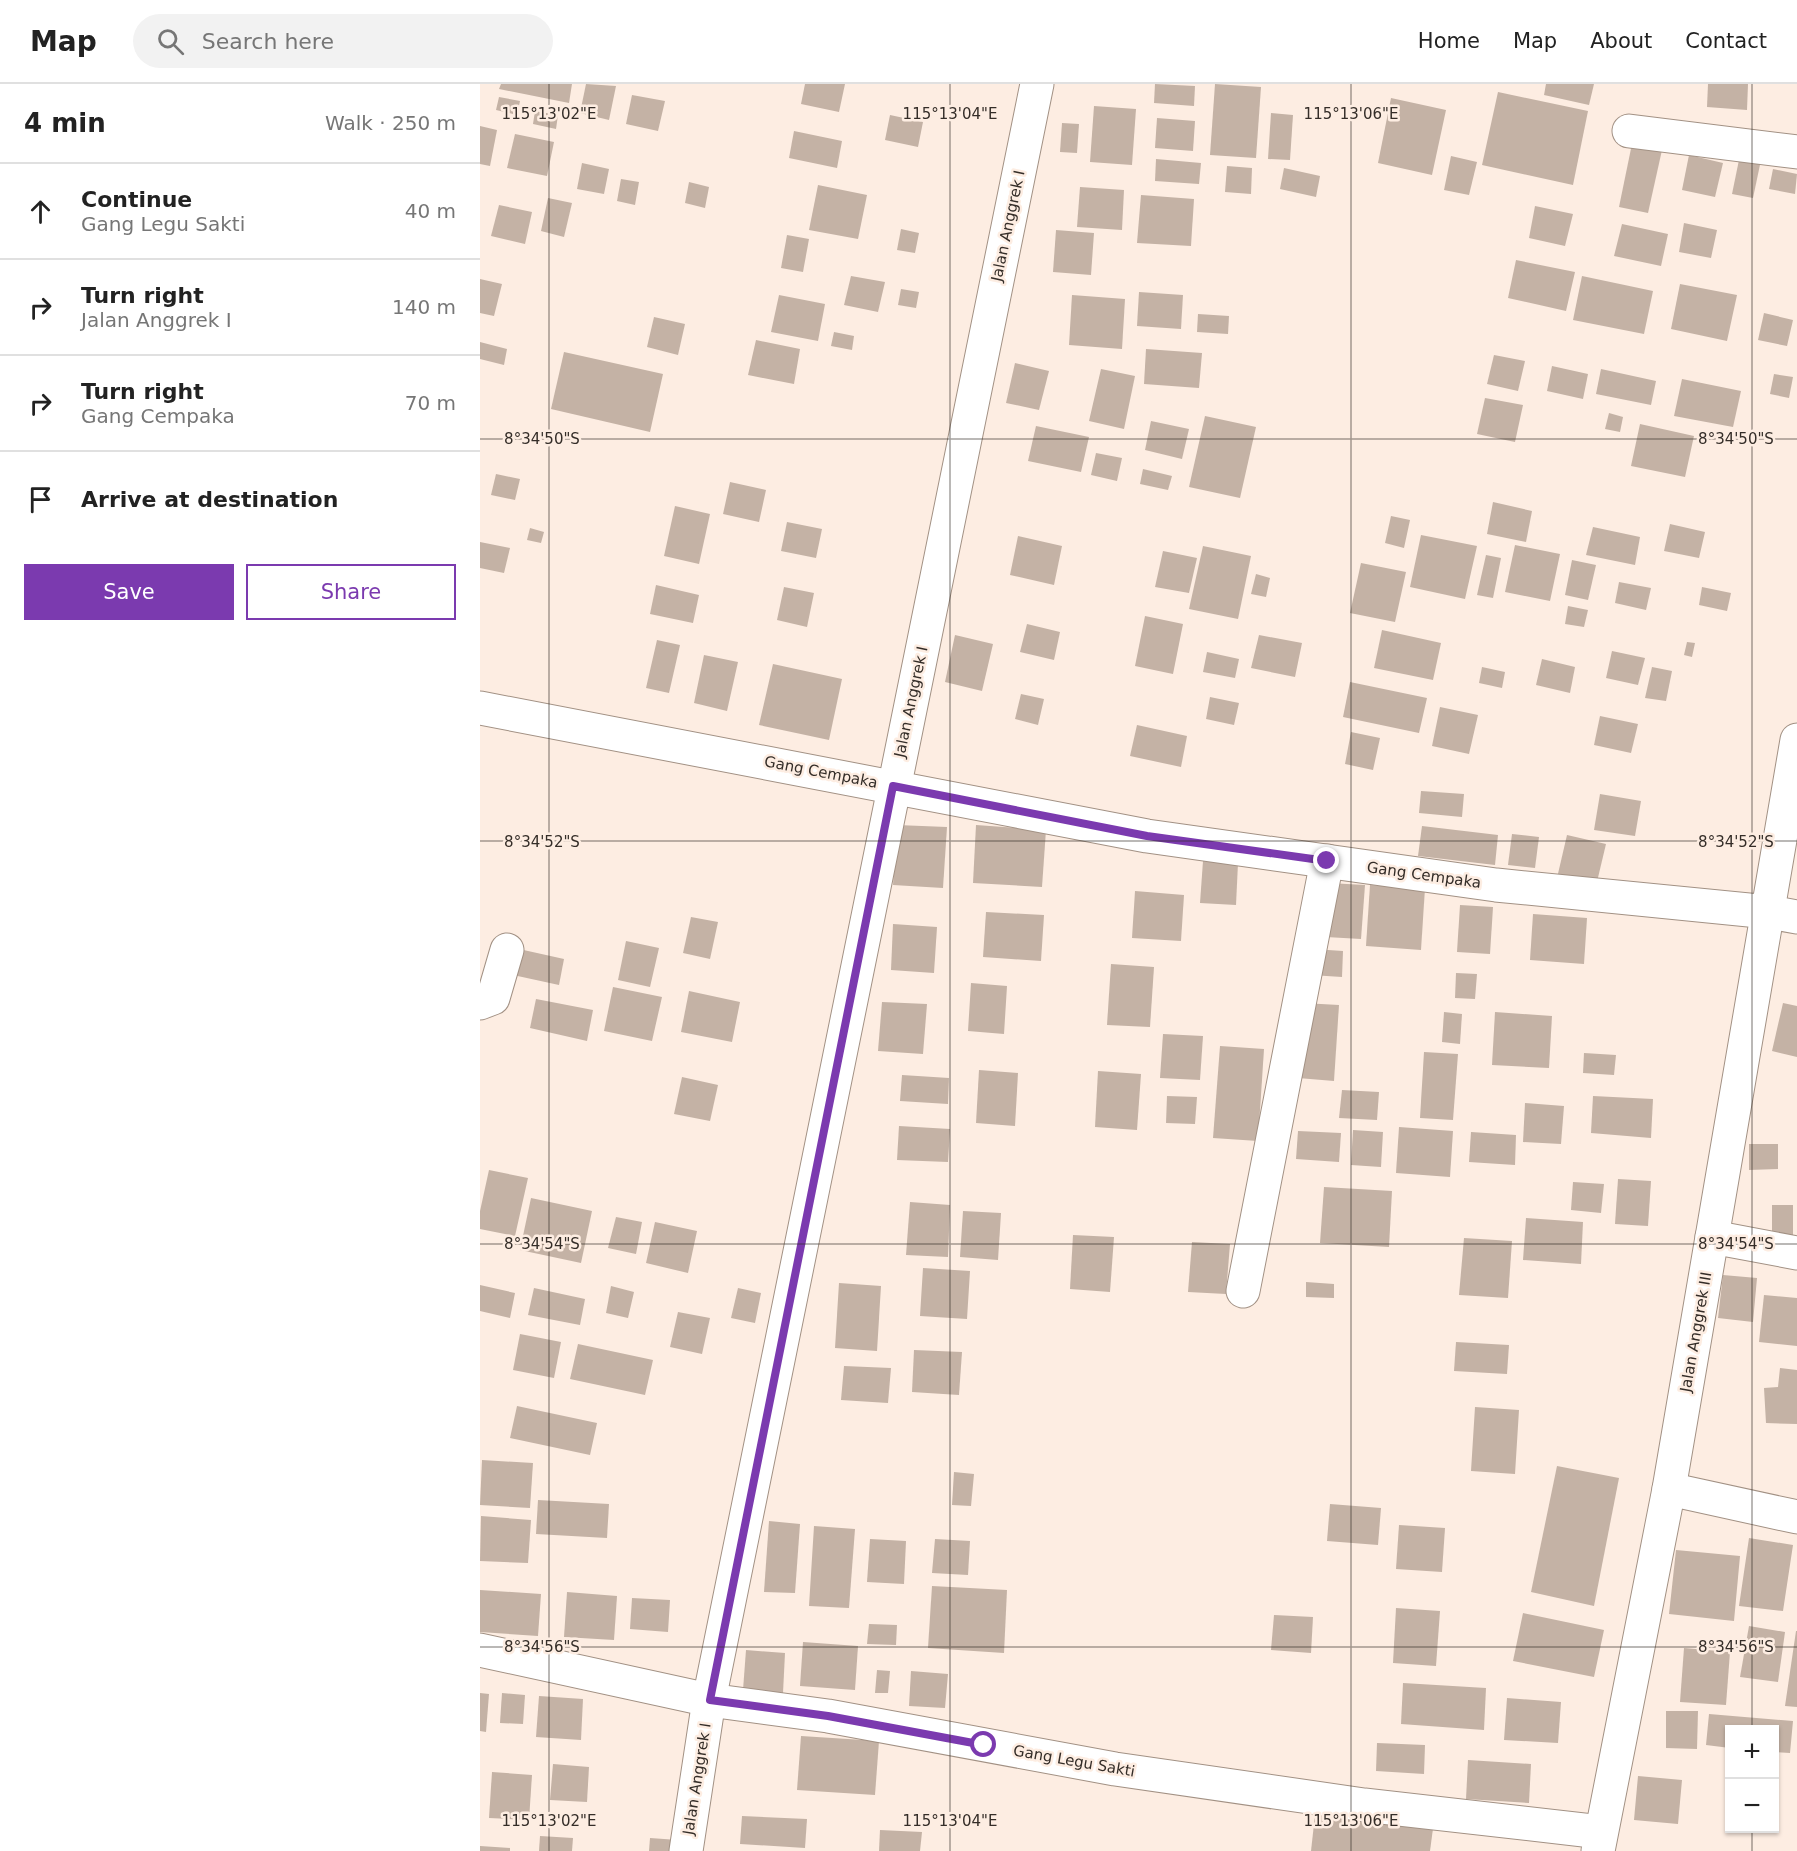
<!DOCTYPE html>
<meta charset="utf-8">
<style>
body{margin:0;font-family:"DejaVu Sans",sans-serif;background:#f2f2f2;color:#222}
.controls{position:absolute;right:18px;bottom:18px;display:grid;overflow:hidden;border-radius:0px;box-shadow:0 2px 4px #0004}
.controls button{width:54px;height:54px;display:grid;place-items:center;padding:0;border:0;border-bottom:2px solid #e0e0e0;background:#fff;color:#222;font:30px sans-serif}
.stop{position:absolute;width:18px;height:18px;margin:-14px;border:4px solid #7b3aaf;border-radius:50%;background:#fff}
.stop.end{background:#7b3aaf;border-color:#fff;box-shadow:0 2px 6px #0008}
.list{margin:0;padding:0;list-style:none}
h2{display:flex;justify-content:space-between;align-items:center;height:78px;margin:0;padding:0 24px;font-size:26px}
h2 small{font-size:20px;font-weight:400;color:#767676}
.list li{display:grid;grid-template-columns:39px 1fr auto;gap:18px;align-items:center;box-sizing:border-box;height:96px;padding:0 24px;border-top:2px solid #e0e0e0}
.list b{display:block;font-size:22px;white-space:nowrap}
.list p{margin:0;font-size:20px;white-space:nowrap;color:#767676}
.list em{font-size:20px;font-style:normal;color:#767676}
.actions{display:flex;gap:12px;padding:18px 24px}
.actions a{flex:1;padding:14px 0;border:2px solid #7b3aaf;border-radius:0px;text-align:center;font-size:21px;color:#7b3aaf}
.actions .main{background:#7b3aaf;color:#fff}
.icon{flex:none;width:33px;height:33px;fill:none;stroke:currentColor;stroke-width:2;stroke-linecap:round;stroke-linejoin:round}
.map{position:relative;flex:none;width:1317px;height:1767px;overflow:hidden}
header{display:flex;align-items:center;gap:36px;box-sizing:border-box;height:84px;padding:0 30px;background:#fff;border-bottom:2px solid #e0e0e0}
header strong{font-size:28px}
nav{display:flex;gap:33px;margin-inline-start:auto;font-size:21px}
.search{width:420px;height:54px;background:#f2f2f2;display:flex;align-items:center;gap:15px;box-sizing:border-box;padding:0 21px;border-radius:33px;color:#767676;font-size:22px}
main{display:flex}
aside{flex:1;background:#fff}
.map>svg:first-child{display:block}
</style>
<header>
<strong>Map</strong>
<div class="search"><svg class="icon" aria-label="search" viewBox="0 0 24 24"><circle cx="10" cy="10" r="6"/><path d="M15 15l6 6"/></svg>Search here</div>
<nav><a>Home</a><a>Map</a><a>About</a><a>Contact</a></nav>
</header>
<main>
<aside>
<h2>4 min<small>Walk · 250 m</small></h2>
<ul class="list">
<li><svg class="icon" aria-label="ahead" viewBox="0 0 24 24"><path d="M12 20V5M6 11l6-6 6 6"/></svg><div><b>Continue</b><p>Gang Legu Sakti</p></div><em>40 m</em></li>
<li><svg class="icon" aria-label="right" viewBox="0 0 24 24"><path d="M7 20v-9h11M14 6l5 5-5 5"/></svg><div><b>Turn right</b><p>Jalan Anggrek I</p></div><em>140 m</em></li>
<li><svg class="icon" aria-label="right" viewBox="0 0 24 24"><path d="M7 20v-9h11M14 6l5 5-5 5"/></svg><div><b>Turn right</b><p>Gang Cempaka</p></div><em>70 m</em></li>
<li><svg class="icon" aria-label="arrive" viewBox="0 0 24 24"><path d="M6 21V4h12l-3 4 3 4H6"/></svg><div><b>Arrive at destination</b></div></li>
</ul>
<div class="actions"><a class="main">Save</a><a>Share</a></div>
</aside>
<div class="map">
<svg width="1317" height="1767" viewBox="0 0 1317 1767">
<rect width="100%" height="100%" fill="#fdede2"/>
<!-- building -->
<g fill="#c4b2a5">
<path d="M21,0H92L89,19L19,5Z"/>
<path d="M106,0L136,2L129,36L100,29Z"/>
<path d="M325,0H365L359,28L321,20Z"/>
<path d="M675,0L715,2L714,22L674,19Z"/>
<path d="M735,0L781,3L776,74L730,71Z"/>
<path d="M1066,0H1114L1109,21L1064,11Z"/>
<path d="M1228,0H1268L1267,26L1227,23Z"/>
<path d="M1018,8L1108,27L1093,101L1002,81Z"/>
<path d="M152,11L185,17L178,47L146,40Z"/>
<path d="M19,13L40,17L37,31L16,26Z"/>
<path d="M911,14L966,26L952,91L898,79Z"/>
<path d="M614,22L656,25L652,81L610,78Z"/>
<path d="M55,27L78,31L76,45L53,40Z"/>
<path d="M791,29L813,31L810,76L788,75Z"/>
<path d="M410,31L443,38L438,63L405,56Z"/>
<path d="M677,34L715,37L713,67L675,64Z"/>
<path d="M582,39L599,40L597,69L580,68Z"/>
<path d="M0,42L17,46L10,82L0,80Z"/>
<path d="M314,47L362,57L357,84L309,74Z"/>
<path d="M35,50L74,58L67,92L27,84Z"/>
<path d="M1154,50L1184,57L1168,129L1139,123Z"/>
<path d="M1209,71L1243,79L1235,113L1202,106Z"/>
<path d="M1260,71L1281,76L1273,114L1252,110Z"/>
<path d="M971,72L997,78L989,111L964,106Z"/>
<path d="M676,75L721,79L719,100L675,97Z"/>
<path d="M102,79L129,85L124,110L97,105Z"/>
<path d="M747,82L772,84L771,110L745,108Z"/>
<path d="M804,84L840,92L836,113L800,105Z"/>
<path d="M1293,85L1317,90L1315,110L1289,105Z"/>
<path d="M141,95L159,98L155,121L137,117Z"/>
<path d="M209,98L229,103L225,124L205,119Z"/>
<path d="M338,101L387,111L378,155L329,146Z"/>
<path d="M600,103L644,106L642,146L597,143Z"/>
<path d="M661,111L714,115L711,162L657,159Z"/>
<path d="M68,114L92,119L84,153L61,147Z"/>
<path d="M19,121L52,128L45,160L11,152Z"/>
<path d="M1055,122L1093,130L1085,162L1049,154Z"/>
<path d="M1204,139L1237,146L1231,174L1199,168Z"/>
<path d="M1142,140L1188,150L1181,182L1134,172Z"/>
<path d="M421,145L439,149L435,169L417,166Z"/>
<path d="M576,146L614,149L611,191L573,188Z"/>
<path d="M307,151L329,155L323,188L301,184Z"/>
<path d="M1036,176L1095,188L1086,227L1028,214Z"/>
<path d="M371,192L405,198L398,228L364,221Z"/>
<path d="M1102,192L1173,207L1164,250L1093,236Z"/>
<path d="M0,195L22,200L14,232L0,229Z"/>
<path d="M1200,200L1257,211L1247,257L1191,245Z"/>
<path d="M421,205L439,208L436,224L418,221Z"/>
<path d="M659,208L703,211L701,245L657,242Z"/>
<path d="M299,211L345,220L338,257L291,248Z"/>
<path d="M592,211L645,215L642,265L589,261Z"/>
<path d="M1284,229L1313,236L1307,262L1278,256Z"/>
<path d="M718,230L749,232L748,250L717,248Z"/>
<path d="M174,233L205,240L198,271L167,263Z"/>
<path d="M354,248L374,252L372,266L351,262Z"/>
<path d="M276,256L320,265L314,300L268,291Z"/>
<path d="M0,258L27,265L24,281L0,275Z"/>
<path d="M666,265L722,269L719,304L664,300Z"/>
<path d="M84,268L183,290L170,348L71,325Z"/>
<path d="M1014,271L1045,277L1038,307L1007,300Z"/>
<path d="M535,279L569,287L559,326L526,319Z"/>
<path d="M1072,282L1108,290L1103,315L1067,307Z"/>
<path d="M621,285L655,292L644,345L609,337Z"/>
<path d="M1121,285L1176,297L1171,321L1116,310Z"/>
<path d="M1294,290L1313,293L1309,314L1290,310Z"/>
<path d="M1202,295L1261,307L1253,343L1194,332Z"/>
<path d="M1005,314L1043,321L1035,358L997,350Z"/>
<path d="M1129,329L1143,333L1140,348L1125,345Z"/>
<path d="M725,332L776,343L760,414L709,403Z"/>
<path d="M671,337L709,345L702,375L665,366Z"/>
<path d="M1160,340L1214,352L1205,393L1151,382Z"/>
<path d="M556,342L609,353L601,388L548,377Z"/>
<path d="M616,369L642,374L637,397L611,391Z"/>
<path d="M663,385L692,392L688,406L660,400Z"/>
<path d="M16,390L40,395L35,416L11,411Z"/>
<path d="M250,398L286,406L279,438L243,430Z"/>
<path d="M1013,418L1052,427L1046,458L1007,450Z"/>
<path d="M195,422L230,430L219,480L184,472Z"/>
<path d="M911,432L930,436L924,464L905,459Z"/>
<path d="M307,438L342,445L336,474L301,467Z"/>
<path d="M1190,440L1225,448L1219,474L1184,467Z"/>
<path d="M1113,443L1160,453L1155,481L1106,471Z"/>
<path d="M50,444L64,448L61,459L47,456Z"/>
<path d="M941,451L997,462L985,515L930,503Z"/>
<path d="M538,452L582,462L574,501L530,491Z"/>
<path d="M0,458L30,464L24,489L0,484Z"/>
<path d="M1035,461L1080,470L1070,517L1025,508Z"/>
<path d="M723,462L771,472L758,535L709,525Z"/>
<path d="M683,467L717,474L709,509L675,503Z"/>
<path d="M1006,471L1021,474L1013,514L997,511Z"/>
<path d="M1092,476L1116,481L1108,516L1085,511Z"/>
<path d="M881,479L926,488L915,538L870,529Z"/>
<path d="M776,490L790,494L786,513L771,510Z"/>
<path d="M1139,498L1171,504L1166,526L1135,519Z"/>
<path d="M176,501L219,511L213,539L170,530Z"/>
<path d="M304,503L334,509L327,543L297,536Z"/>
<path d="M1222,503L1251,509L1247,527L1219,521Z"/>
<path d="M1088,522L1108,526L1104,543L1085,540Z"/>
<path d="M665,532L703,540L693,590L655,582Z"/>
<path d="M547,540L580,548L574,576L540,568Z"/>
<path d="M902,546L961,559L953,596L894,584Z"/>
<path d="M475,551L513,560L502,607L465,598Z"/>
<path d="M779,551L822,559L815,593L771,584Z"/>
<path d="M177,556L200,561L189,609L166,604Z"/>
<path d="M1207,558L1215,559L1212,573L1204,571Z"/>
<path d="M1132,567L1165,574L1158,601L1126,594Z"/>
<path d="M727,568L759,575L755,594L723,588Z"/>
<path d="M224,571L258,578L247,627L214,619Z"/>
<path d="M1062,575L1095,583L1090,609L1056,601Z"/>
<path d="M293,580L362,595L349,656L279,641Z"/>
<path d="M1002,583L1025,588L1022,604L999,599Z"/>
<path d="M1172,583L1192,587L1186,617L1165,614Z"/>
<path d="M870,598L947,614L939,649L863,633Z"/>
<path d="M541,610L564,615L558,641L535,635Z"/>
<path d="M730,613L759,619L754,641L726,635Z"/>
<path d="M960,623L998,631L989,670L952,662Z"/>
<path d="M1120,632L1158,640L1151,669L1114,661Z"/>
<path d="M657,641L707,652L701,683L650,672Z"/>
<path d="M871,648L900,654L893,686L865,680Z"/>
<path d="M941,707L984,710L982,733L939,729Z"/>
<path d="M1120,710L1161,717L1155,752L1114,746Z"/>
<path d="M417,741L467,743L463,804L413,801Z"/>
<path d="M496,741L566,746L562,803L493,799Z"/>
<path d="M942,742L1018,751L1015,781L938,772Z"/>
<path d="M1032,750L1059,753L1055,784L1028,781Z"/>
<path d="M1087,751L1126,760L1116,802L1077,794Z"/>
<path d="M723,777L758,779L756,821L720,819Z"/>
<path d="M849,799L885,801L881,855L846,853Z"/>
<path d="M890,801L945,804L941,866L886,862Z"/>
<path d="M655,807L704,811L701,857L652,854Z"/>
<path d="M980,821L1013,823L1010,870L977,868Z"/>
<path d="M506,828L564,831L561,877L503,873Z"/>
<path d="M1053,830L1107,834L1104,880L1050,876Z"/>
<path d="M211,833L238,838L230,875L203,869Z"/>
<path d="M413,840L457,843L454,889L411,886Z"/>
<path d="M146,857L179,864L170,903L138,896Z"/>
<path d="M39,865L84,875L79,901L33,891Z"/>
<path d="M833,865L863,867L862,893L831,891Z"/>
<path d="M631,880L674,883L670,943L627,941Z"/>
<path d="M976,889L997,890L995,915L975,914Z"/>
<path d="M491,899L527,902L524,950L488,947Z"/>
<path d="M133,903L182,913L172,957L124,947Z"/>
<path d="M209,907L260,918L252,958L201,948Z"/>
<path d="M56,915L113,926L107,957L50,944Z"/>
<path d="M402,918L447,920L443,970L398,967Z"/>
<path d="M823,919L859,921L854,997L818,994Z"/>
<path d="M1303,919L1317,922V973L1292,967Z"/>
<path d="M964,928L982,930L980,960L962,958Z"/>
<path d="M1015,928L1072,932L1069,984L1012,981Z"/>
<path d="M683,950L723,952L720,996L680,994Z"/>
<path d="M740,962L784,965L778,1057L733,1054Z"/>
<path d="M944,968L978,970L973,1036L940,1034Z"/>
<path d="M1104,969L1136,971L1134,991L1103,989Z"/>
<path d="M499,986L538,989L535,1042L496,1039Z"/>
<path d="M618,987L661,990L657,1046L615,1043Z"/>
<path d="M422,991L469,994L468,1020L420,1017Z"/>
<path d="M202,993L238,1001L230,1037L194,1030Z"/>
<path d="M862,1006L899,1008L897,1036L859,1034Z"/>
<path d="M687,1012L717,1013L715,1040L686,1039Z"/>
<path d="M1113,1012L1173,1015L1171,1054L1111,1049Z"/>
<path d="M1045,1019L1084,1022L1081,1060L1043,1058Z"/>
<path d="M419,1042L470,1045L468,1078L417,1076Z"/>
<path d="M919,1043L973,1047L970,1093L916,1089Z"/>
<path d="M873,1046L903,1048L901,1083L871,1081Z"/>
<path d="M818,1047L861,1049L859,1078L816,1075Z"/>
<path d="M991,1048L1036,1051L1035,1081L989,1078Z"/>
<path d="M1269,1060H1298V1085L1269,1086Z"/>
<path d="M9,1086L48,1094L35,1152L0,1145V1127Z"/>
<path d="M1138,1095L1171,1097L1168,1142L1135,1140Z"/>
<path d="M1093,1098L1124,1100L1121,1129L1091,1126Z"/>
<path d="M844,1103L912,1107L909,1163L840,1159Z"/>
<path d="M51,1114L112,1127L101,1179L40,1166Z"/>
<path d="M430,1118L470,1121L468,1173L426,1171Z"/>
<rect x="1292" y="1121" width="21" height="34"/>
<path d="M483,1127L521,1129L518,1176L480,1173Z"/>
<path d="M136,1133L162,1138L156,1170L128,1164Z"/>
<path d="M1046,1134L1103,1138L1101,1180L1043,1176Z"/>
<path d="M175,1138L217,1147L208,1189L166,1179Z"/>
<path d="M593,1151L634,1153L630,1208L590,1205Z"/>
<path d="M984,1154L1032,1157L1028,1214L979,1211Z"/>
<path d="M712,1158L750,1160L746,1210L708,1208Z"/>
<path d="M443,1184L490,1187L487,1235L440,1232Z"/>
<path d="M1243,1191L1277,1194L1273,1238L1238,1234Z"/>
<path d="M826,1198L854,1200V1214L826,1213Z"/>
<path d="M359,1199L401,1202L397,1267L355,1264Z"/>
<path d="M0,1201L35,1209L30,1234L0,1227Z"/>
<path d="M131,1202L154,1208L148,1234L126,1229Z"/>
<path d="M54,1204L105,1215L100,1241L48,1231Z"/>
<path d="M258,1204L281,1209L275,1239L251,1234Z"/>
<path d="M1284,1211L1317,1214V1262L1279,1258Z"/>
<path d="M198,1228L230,1234L222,1270L190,1263Z"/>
<path d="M40,1250L81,1258L74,1294L33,1286Z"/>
<path d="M976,1258L1029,1261L1027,1290L974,1287Z"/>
<path d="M98,1260L173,1276L165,1311L90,1295Z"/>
<path d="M434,1266L482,1268L479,1311L432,1308Z"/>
<path d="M364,1282L411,1284L408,1319L361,1316Z"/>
<path d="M1300,1284L1317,1286V1340L1286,1339L1284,1304L1298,1303Z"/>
<path d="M37,1322L117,1339L110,1371L30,1354Z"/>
<path d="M995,1323L1039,1326L1035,1390L991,1387Z"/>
<path d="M2,1376L53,1379L50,1424L0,1421Z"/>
<path d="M1077,1382L1139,1394L1114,1522L1051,1508Z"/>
<path d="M474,1388L494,1390L491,1422L472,1421Z"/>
<path d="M58,1416L129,1420L127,1454L56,1450Z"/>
<path d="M850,1420L901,1424L898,1461L847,1457Z"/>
<path d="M1,1432L51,1436L48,1479L0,1477Z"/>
<path d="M289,1437L320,1440L315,1509L284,1508Z"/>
<path d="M919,1441L965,1444L962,1488L916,1485Z"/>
<path d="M334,1442L375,1445L369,1524L329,1522Z"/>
<path d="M1269,1454L1313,1461L1303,1527L1259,1522Z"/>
<path d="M390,1455L426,1457L424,1500L387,1498Z"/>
<path d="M455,1455L490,1457L488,1491L452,1489Z"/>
<path d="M1196,1466L1260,1472L1254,1537L1189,1530Z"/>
<path d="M452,1502L527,1506L524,1569L448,1564Z"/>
<path d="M0,1506L61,1510L58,1552L0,1548Z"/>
<path d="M87,1508L137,1512L134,1556L84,1553Z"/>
<path d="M152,1514L190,1516L188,1548L150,1545Z"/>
<path d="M916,1524L960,1527L956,1582L913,1579Z"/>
<path d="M1043,1529L1124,1546L1114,1593L1033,1577Z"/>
<path d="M794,1531L833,1533L831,1569L791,1566Z"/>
<path d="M389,1540L417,1541L416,1561L387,1560Z"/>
<path d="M1269,1542L1305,1548L1298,1598L1260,1593Z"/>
<path d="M1316,1547H1317V1623L1305,1622Z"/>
<path d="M323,1558L378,1562L375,1606L320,1602Z"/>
<path d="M1204,1564L1250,1568L1246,1621L1200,1618Z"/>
<path d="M266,1566L305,1569L303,1609L263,1606Z"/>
<path d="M397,1586L410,1587L408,1609H395Z"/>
<path d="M431,1587L468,1590L465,1624L429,1622Z"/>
<path d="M923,1599L1006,1604L1004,1646L921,1640Z"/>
<path d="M0,1609L9,1610L6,1648L0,1647Z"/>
<path d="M22,1609L45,1611L43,1640L20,1639Z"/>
<path d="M59,1612L103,1615L101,1656L56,1653Z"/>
<path d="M1027,1614L1081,1618L1078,1659L1024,1656Z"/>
<path d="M1186,1627H1218L1217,1665L1186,1664Z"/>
<path d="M1229,1630L1313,1637L1310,1669L1294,1668V1646H1250V1664L1226,1661Z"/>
<path d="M321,1652L399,1657L395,1711L317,1706Z"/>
<path d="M897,1659L945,1661L944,1690L896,1687Z"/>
<path d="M988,1676L1051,1680L1049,1719L986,1715Z"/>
<path d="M73,1680L109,1683L107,1718L70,1716Z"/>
<path d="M12,1688L52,1691L49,1736L9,1734Z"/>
<path d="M1158,1692L1202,1696L1198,1740L1154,1736Z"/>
<path d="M836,1722L954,1737L950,1767H831Z"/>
<path d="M262,1732L327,1735L325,1764L260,1760Z"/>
<path d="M400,1746L442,1748L440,1767H399Z"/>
<path d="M60,1752L93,1754L92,1767H59Z"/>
<path d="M170,1754L198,1756L197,1767H169Z"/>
<path d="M0,1762L30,1764V1767H0Z"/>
</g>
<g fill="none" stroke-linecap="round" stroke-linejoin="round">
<defs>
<g id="street">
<path d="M1149,47L1317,68"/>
<path d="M0,624L667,752L1016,801L1289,828L1317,833"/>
<path d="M0,919L13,914L27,866"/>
<path d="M1232,1153L1317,1169"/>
<path d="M763,1207L847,777"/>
<path d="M1189,1405L1317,1433"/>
<path d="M0,1566L229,1616L348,1632L635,1685L884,1721L1121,1748"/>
<path d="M206,1767L229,1616L557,0"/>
<path d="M1118,1767L1189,1405L1317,656"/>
</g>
</defs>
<!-- street casing -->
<use href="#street" stroke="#a29184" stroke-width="35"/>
<!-- street -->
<use href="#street" stroke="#fff" stroke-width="33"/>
</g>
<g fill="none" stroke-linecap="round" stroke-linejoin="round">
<!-- route -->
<path stroke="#7b3aaf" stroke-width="8" d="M504,1661L348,1632L230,1616L413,702L667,752L847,777"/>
</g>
<!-- ticks -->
<path fill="none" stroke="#342d28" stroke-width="1.5" stroke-opacity="0.45" d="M69,0V1767M470,0V1767M871,0V1767M1272,0V1646M0,355H1317M0,757H1317M0,1160H1317M0,1563H1317M1272,1744V1767"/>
<g text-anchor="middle" stroke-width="5" stroke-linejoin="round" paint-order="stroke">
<!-- street labels -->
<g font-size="15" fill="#342d28" stroke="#fdede2">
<text transform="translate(528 142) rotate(-78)" y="5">Jalan Anggrek I</text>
<text transform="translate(431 618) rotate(-78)" y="5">Jalan Anggrek I</text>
<text transform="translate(341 688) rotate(11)" y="5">Gang Cempaka</text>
<text transform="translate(944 791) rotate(8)" y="5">Gang Cempaka</text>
<text transform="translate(1216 1248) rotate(-80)" y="5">Jalan Anggrek III</text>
<text transform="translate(594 1677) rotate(10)" y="5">Gang Legu Sakti</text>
<text transform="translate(217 1695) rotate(-81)" y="5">Jalan Anggrek I</text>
</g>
</g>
<g font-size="15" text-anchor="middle" fill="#342d28" stroke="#fdede2" stroke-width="5" stroke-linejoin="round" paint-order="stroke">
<text x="69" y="35">115°13'02"E</text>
<text x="470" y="35">115°13'04"E</text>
<text x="871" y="35">115°13'06"E</text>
<text x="62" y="360">8°34'50"S</text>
<text x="1256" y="360">8°34'50"S</text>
<text x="62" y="763">8°34'52"S</text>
<text x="1256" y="763">8°34'52"S</text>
<text x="62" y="1165">8°34'54"S</text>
<text x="1256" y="1165">8°34'54"S</text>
<text x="62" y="1568">8°34'56"S</text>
<text x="1256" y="1568">8°34'56"S</text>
<text x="69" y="1742">115°13'02"E</text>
<text x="470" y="1742">115°13'04"E</text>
<text x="871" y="1742">115°13'06"E</text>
</g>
</svg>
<div class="controls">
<button>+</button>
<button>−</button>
</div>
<div class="stop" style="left:504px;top:1661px"></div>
<div class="stop end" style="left:847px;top:777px"></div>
</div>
</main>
